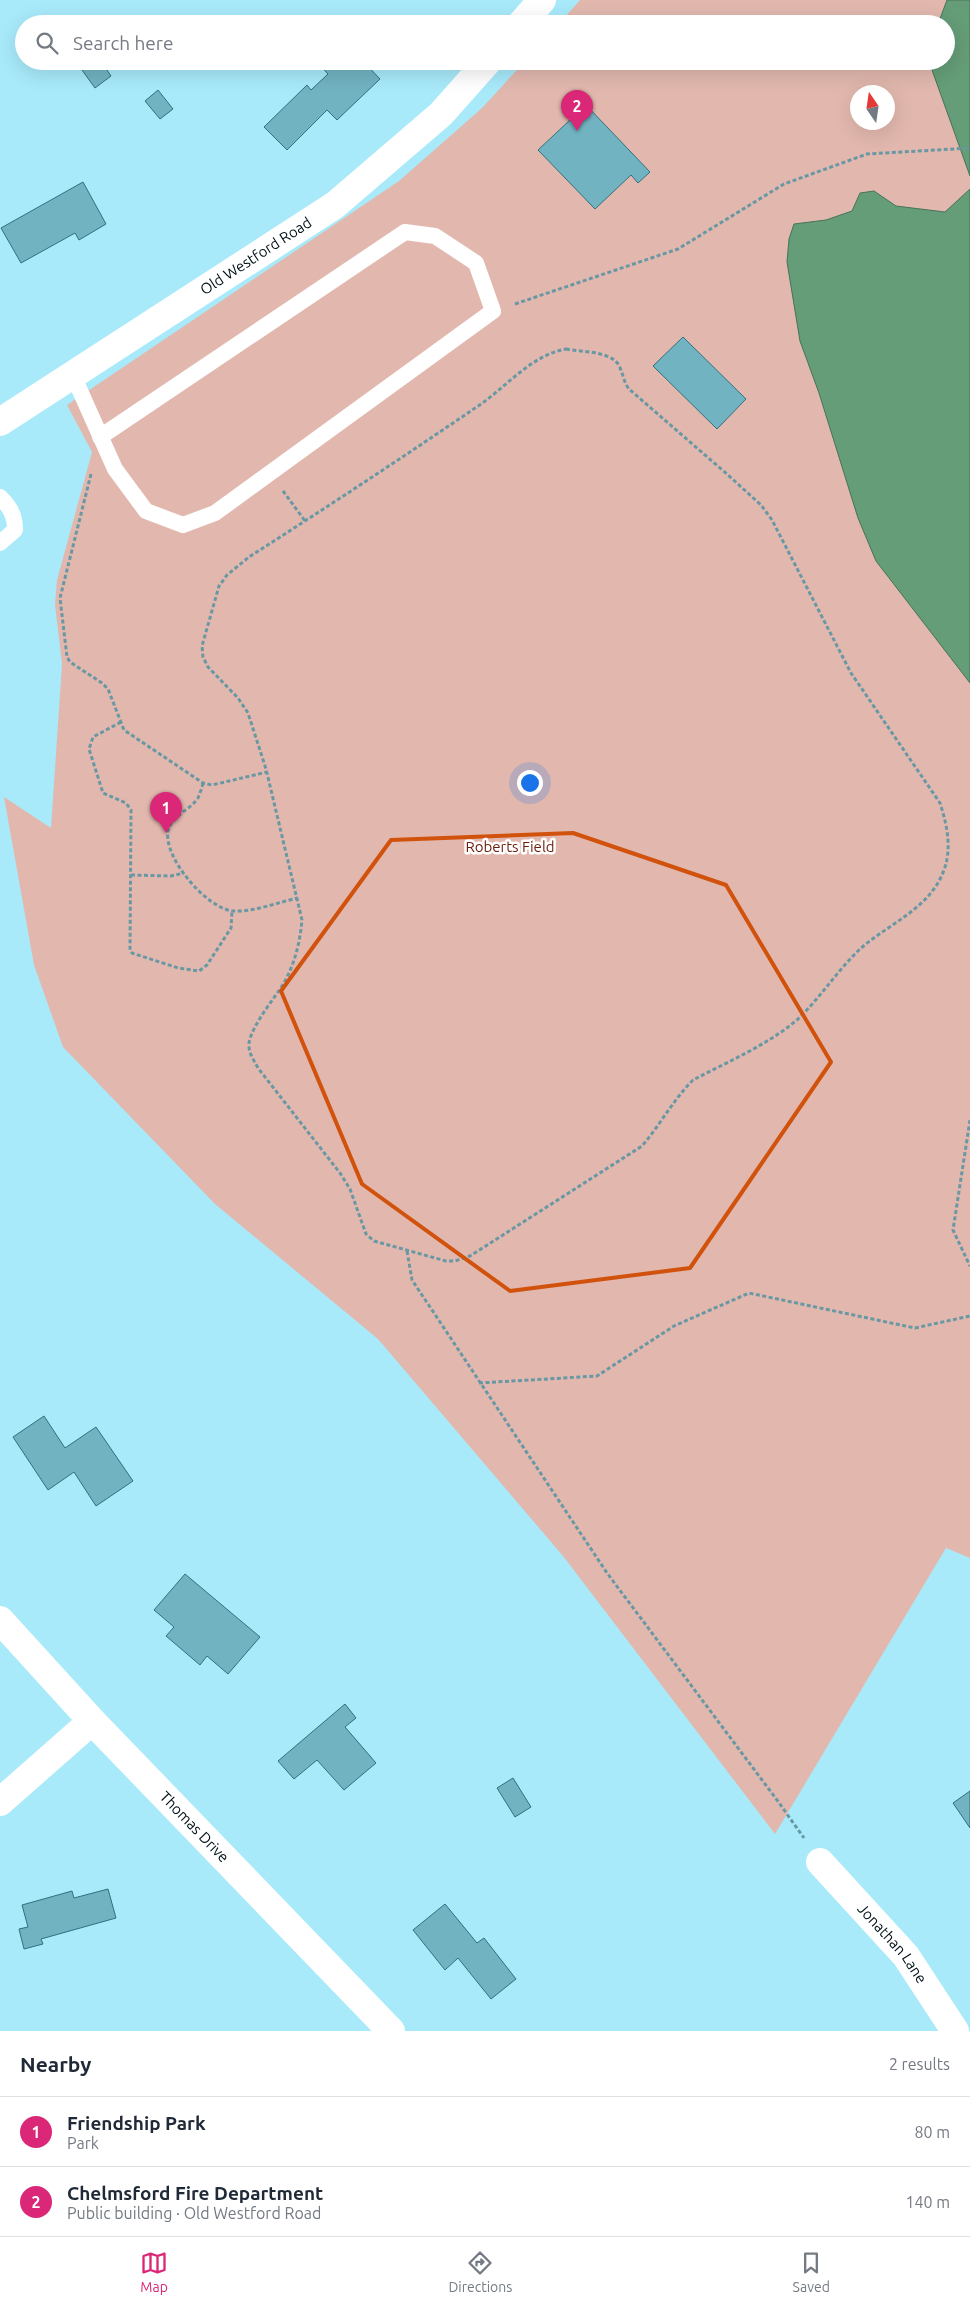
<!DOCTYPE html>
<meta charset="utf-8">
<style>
body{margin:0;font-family:Ubuntu,sans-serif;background:#f2f2f3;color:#1f2937}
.compass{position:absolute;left:850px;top:85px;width:45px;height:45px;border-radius:50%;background:#fff;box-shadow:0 5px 20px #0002;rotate:347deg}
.you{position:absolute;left:529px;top:782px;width:18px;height:18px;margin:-12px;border:4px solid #fff;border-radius:50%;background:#1a73e8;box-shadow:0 0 0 8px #1a73e833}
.badge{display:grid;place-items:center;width:32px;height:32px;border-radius:50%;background:#db2777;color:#fff;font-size:16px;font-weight:700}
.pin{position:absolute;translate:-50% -41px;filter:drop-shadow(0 1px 2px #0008)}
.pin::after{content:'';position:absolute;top:26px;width:18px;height:15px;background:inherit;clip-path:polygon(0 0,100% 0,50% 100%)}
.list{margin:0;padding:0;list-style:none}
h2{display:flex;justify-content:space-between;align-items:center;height:65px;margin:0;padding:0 20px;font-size:21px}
h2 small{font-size:16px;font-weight:400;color:#747a83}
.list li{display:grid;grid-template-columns:32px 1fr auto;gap:15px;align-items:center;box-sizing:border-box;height:70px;padding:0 20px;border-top:1px solid #e0e1e3}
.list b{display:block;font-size:19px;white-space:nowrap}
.list p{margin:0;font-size:16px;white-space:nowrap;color:#747a83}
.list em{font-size:16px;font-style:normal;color:#747a83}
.icon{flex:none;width:28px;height:28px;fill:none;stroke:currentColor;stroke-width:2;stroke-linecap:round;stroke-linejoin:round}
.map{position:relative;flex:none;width:970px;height:2031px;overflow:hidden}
.search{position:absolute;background:#fff;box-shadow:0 5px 20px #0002;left:15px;right:15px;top:15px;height:55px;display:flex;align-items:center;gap:12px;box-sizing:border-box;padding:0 18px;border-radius:28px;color:#747a83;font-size:19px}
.sheet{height:205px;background:#fff}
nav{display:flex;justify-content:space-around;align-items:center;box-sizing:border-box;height:70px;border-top:1px solid #e0e1e3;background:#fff;font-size:14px;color:#747a83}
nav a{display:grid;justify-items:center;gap:2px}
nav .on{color:#db2777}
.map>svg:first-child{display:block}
</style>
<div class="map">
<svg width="970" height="2031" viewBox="0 0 970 2031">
<rect width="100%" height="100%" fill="#a8eafa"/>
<!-- green -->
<path fill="#e2b8ae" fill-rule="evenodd" d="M580,0H970V1558L946,1548L775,1834L563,1556L378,1339L215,1204L63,1047L34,965L4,797L51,828L62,664L55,605L57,580L92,452L67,405L399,181L482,108L525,61H946V24H559ZM858,92H888V122H858Z"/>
<!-- water -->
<g fill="#649d77" stroke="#46735a">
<path d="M947,0H970V176L932,70V61H946V24H938Z"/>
<path d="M970,189V683L876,561L858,518L819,393L800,341L787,262L789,239L794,224L826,220L852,211L860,193L874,191L896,206L945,212Z"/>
</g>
<!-- building -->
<g fill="#72b3c2" stroke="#30717f">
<path d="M95,61H101L111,76L95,88L82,70Z"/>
<path d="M316,61L338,63L363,61L380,79L337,120L327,110L287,150L264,127L307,85L311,90L328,74Z"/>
<path d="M158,90L173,109L160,119L145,101Z"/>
<path d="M586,105L650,172L638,183L631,175L595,209L538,150Z"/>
<path d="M83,182L106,224L79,240L75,233L21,263L1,228Z"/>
<path d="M683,337L746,399L717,429L653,366Z"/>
<path d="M44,1416L65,1448L96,1427L133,1481L96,1506L74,1472L48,1490L13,1437Z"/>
<path d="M185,1574L260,1637L228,1674L207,1656L200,1665L166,1636L174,1627L154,1610Z"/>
<path d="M345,1704L356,1718L345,1727L376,1763L344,1790L317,1760L294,1779L278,1761Z"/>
<path d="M513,1778L531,1807L515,1817L497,1788Z"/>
<path d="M970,1791V1828L953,1803Z"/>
<path d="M108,1889L116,1918L41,1939L43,1944L24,1949L19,1929L28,1927L22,1905L72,1891L74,1898Z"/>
<path d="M445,1904L477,1943L484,1938L516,1979L491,1999L458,1958L445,1970L413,1930Z"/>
</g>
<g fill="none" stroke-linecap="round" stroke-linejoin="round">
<!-- path -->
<g stroke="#6998a4" stroke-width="3" stroke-dasharray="4 2.5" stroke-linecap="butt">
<path d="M515,304L678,249L784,184L867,154L970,148"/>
<path d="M566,349C581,352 609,351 618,364C623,372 623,381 629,389L728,475L761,505L772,520L851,673L940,803C948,828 953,853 941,877C925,911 885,926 859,950C837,971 820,998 798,1019C768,1045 727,1062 693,1080C673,1100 660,1125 642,1146L470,1256L455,1261H446L374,1241L366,1234L350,1189L340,1173L258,1068C254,1060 248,1053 249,1043C252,1025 274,999 284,983C295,963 300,942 302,920L266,769L248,713L238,698L208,667L203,657L202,646L219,586L227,575L249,557C327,507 405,456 481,404C508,385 532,355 566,349Z"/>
<path d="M91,474L60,598L67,657L70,662L102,683L108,689L124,730L203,783L212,785L267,772"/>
<path d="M283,491L305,521"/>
<path d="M121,722L93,737L89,749L103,793L126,803L131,810L130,950L132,953L178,968L199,971L207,965L231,928L232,911"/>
<path d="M203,783C202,788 200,793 198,798C189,811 172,815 168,831C163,858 208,910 234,911C255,912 278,902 298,898"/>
<path d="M131,875L171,876L184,873"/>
<path d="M970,1120L953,1230L970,1266"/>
<path d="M407,1251L412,1280L607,1573L777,1800L804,1838"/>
<path d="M479,1383L597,1376L674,1326L749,1293L915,1328L970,1316"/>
</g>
<!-- service -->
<g stroke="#fff" stroke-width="16">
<path d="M73,375L115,469L146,511L183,525L215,513L493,311L476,263L435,236L405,232L100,437"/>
<path d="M0,497C10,507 15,515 15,530L0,543"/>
</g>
<!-- minor -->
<g stroke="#fff" stroke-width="28">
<path id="s1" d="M0,1620L92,1721L391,2031"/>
<path d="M0,1802L92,1721"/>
<path id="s2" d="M820,1862L906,1956L955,2031"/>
</g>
<!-- secondary -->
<g stroke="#fff" stroke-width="28">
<path d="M521,24L542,0"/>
<path id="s3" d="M0,422L335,205L441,114L488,61"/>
</g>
</g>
<!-- marked area -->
<path fill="none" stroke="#d1520d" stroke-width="4" stroke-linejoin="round" d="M573,833L726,885L831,1062L690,1268L510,1291L362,1184L281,991L391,840Z"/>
<g text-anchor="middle" stroke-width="5" stroke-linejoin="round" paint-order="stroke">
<!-- street labels -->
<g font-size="15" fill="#001116" stroke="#fff">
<text dy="5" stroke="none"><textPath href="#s3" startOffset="305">Old Westford Road</textPath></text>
<text dy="5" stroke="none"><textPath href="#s1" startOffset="284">Thomas Drive</textPath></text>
<text dy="5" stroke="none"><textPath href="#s2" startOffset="109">Jonathan Lane</textPath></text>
</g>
<!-- park labels -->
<g font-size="15" fill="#6a1d0b" stroke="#fff">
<text x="510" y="852">Roberts Field</text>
</g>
</g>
</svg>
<svg class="compass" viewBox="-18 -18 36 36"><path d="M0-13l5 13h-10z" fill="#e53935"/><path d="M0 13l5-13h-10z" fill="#747a83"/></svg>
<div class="you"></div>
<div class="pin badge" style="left:166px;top:833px">1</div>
<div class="pin badge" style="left:577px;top:131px">2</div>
<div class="search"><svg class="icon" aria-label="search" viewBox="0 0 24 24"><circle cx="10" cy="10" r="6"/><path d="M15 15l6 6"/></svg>Search here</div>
</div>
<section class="sheet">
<h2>Nearby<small>2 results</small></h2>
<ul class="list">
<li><span class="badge">1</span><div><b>Friendship Park</b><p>Park</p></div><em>80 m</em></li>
<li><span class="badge">2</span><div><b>Chelmsford Fire Department</b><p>Public building · Old Westford Road</p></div><em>140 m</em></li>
</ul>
</section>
<nav>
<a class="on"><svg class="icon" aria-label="map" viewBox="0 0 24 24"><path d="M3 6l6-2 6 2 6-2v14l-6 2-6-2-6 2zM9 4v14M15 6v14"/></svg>Map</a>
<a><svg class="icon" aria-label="directions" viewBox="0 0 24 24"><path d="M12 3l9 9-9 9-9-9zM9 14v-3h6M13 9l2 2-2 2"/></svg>Directions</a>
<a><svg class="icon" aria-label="saved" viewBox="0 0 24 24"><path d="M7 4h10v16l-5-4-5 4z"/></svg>Saved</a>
</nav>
